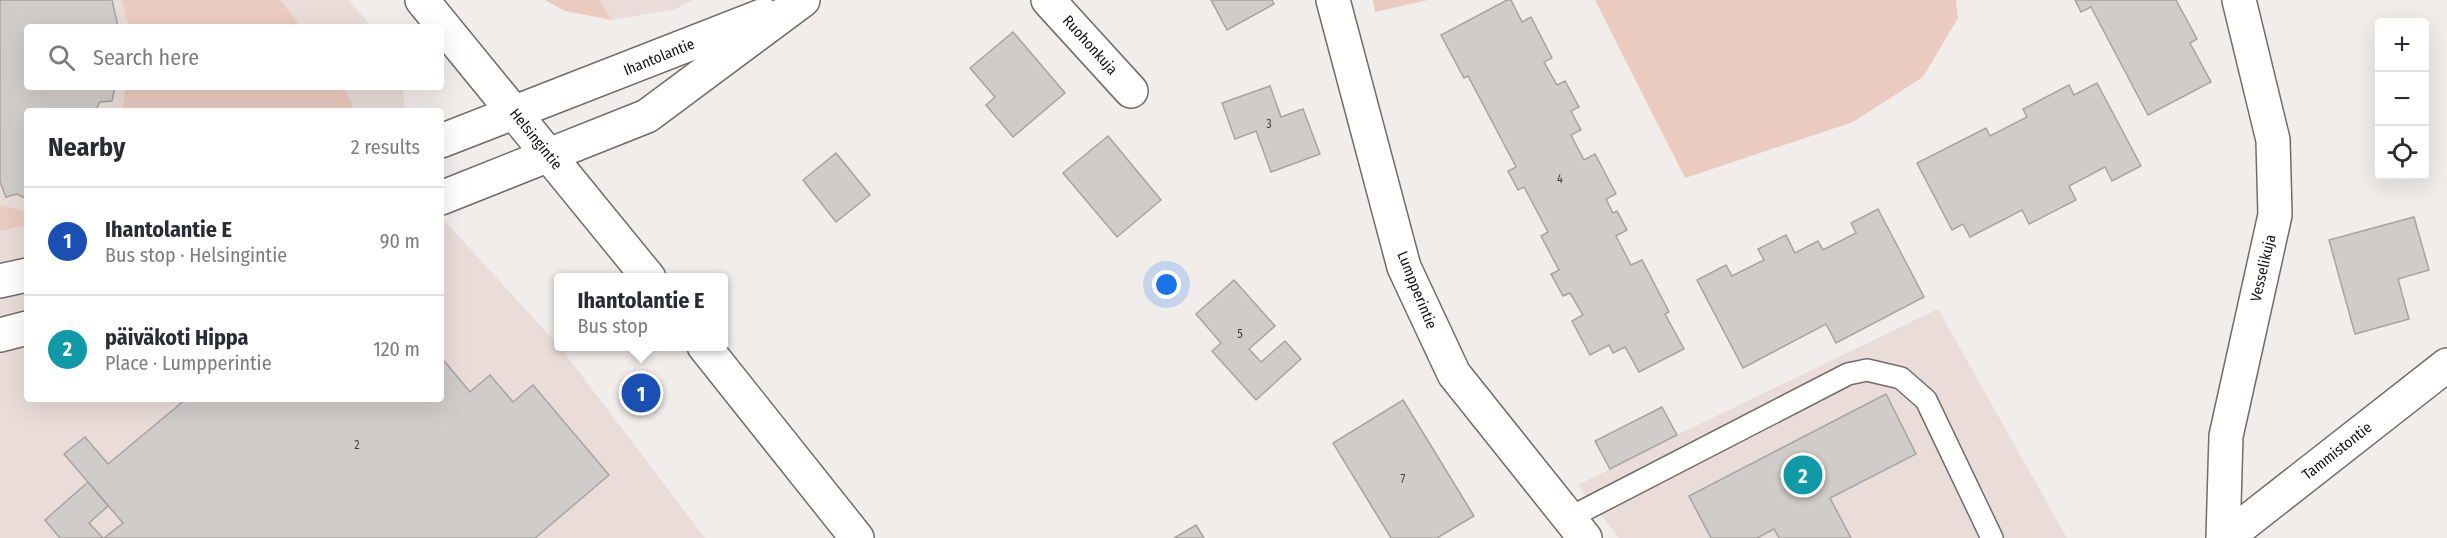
<!DOCTYPE html>
<meta charset="utf-8">
<style>
body{margin:0;font-family:"Fira Sans Condensed",sans-serif;background:#f2f2f3;color:#2b2b33}
.controls{position:absolute;right:18px;top:18px;display:grid;overflow:hidden;border-radius:6px;box-shadow:0 6px 24px #0002}
.controls button{width:54px;height:54px;display:grid;place-items:center;padding:0;border:0;border-bottom:2px solid #e1e1e2;background:#fff;color:#2b2b33;font:30px sans-serif}
.you{position:absolute;left:1167px;top:285px;width:21px;height:21px;margin:-15px;border:4px solid #fff;border-radius:50%;background:#1a73e8;box-shadow:0 0 0 9px #1a73e833}
.badge{display:grid;place-items:center;width:39px;height:39px;border-radius:50%;background:#d93025;color:#fff;font-size:20px;font-weight:700}
.pin{position:absolute;translate:-50% -50%;border:3px solid #fff;box-shadow:0 2px 6px #0006}
.popup{position:absolute;left:554px;top:273px;width:174px;height:78px;box-sizing:border-box;display:grid;place-content:center;border-radius:6px;background:#fff;filter:drop-shadow(0 2px 4px #0005);font-size:20px;white-space:nowrap;color:#7c7c81}
.popup b{font-size:22px;color:#2b2b33}
.popup::after{content:'';position:absolute;left:50%;top:100%;margin-left:-12px;border:12px solid transparent;border-top-color:#fff}
.list{margin:0;padding:0;list-style:none}
h2{display:flex;justify-content:space-between;align-items:center;height:78px;margin:0;padding:0 24px;font-size:26px}
h2 small{font-size:20px;font-weight:400;color:#7c7c81}
.list li{display:grid;grid-template-columns:39px 1fr auto;gap:18px;align-items:center;box-sizing:border-box;height:108px;padding:0 24px;border-top:2px solid #e1e1e2}
.list b{display:block;font-size:22px;white-space:nowrap}
.list p{margin:0;font-size:20px;white-space:nowrap;color:#7c7c81}
.list em{font-size:20px;font-style:normal;color:#7c7c81}
.icon{flex:none;width:33px;height:33px;fill:none;stroke:currentColor;stroke-width:2;stroke-linecap:round;stroke-linejoin:round}
.map{position:relative;flex:none;width:2447px;height:538px;overflow:hidden}
.search{position:absolute;background:#fff;box-shadow:0 6px 24px #0002;left:24px;top:24px;width:420px;height:66px;display:flex;align-items:center;gap:15px;box-sizing:border-box;padding:0 21px;border-radius:6px;color:#7c7c81;font-size:22px}
.panel{position:absolute;background:#fff;box-shadow:0 6px 24px #0002;left:24px;top:108px;width:420px;height:294px;border-radius:6px}
.map>svg:first-child{display:block}
</style>
<div class="map">
<svg width="2447" height="538" viewBox="0 0 2447 538">
<rect width="100%" height="100%" fill="#f1edeb"/>
<!-- built -->
<g fill="#eaddd9">
<path d="M0,0H349L372,27H27V87H403L405,111H27V399H441V217L560,347L705,538H0Z"/>
<path d="M600,0H693L675,9L612,20Z"/>
<path d="M1938,309L2067,538H1619L1578,485L1677,435Z"/>
</g>
<!-- green -->
<g fill="#ebcbbf">
<path d="M122,0H280L301,27H129Z"/>
<path d="M545,0H600L612,20L565,11Z"/>
<path d="M1373,0H1428L1375,12Z"/>
<path d="M1595,0H1956L1958,18L1923,77L1853,122L1685,178Z"/>
<path d="M126,87H343L352,104V111H122Z"/>
<path d="M0,205L24,211L27,209V225L0,231Z"/>
</g>
<!-- building -->
<g fill="#d0ccca" stroke="#a7a3a1" stroke-width="1.5">
<path d="M0,0H112L118,27H27V87H115L112,101L100,102L95,111H27V199L17,194L6,197L0,182Z"/>
<path d="M1211,0H1272L1274,4L1227,30Z"/>
<path d="M1507,0H1511L1522,22L1531,17L1552,58L1544,62L1557,85L1565,81L1579,107L1571,111L1581,130L1571,135L1584,160L1595,154L1616,194L1606,199L1613,213L1617,211L1627,230L1616,236L1631,265L1642,260L1669,312L1665,314L1684,349L1639,372L1625,347L1613,353L1609,345L1590,355L1572,321L1583,315L1570,293L1563,296L1551,274L1559,270L1541,236L1548,232L1524,187L1518,190L1508,171L1516,167L1468,76L1464,78L1441,35Z"/>
<path d="M2075,0H2176L2197,39L2190,43L2211,82L2148,115L2091,7L2081,12Z"/>
<path d="M1013,32L1065,93L1013,137L986,105L995,97L970,68Z"/>
<path d="M2097,83L2141,166L2112,181L2105,167L2069,186L2076,200L2029,224L2022,210L1970,237L1963,224L1952,230L1917,163L1986,128L1990,136L2027,117L2023,109L2069,85L2074,95Z"/>
<path d="M1270,86L1281,117L1303,109L1320,154L1271,172L1256,131L1235,139L1222,103Z"/>
<path d="M1108,136L1161,200L1117,237L1063,173Z"/>
<path d="M836,153L870,195L836,222L803,180Z"/>
<path d="M1878,209L1924,297L1836,343L1826,324L1743,368L1697,280L1726,265L1732,276L1764,260L1758,249L1786,235L1795,253L1818,241L1823,250L1856,233L1851,223Z"/>
<path d="M2414,217L2429,270L2398,279L2409,319L2355,334L2329,240Z"/>
<path d="M1234,280L1275,326L1249,349L1261,362L1285,341L1301,359L1256,400L1212,351L1221,343L1196,314Z"/>
<path d="M441,357L470,392L490,375L513,402L533,385L609,475L535,538H104L123,523L64,454L85,437L108,464L186,399H441Z"/>
<path d="M1886,394L1916,454L1830,498L1851,538H1779L1774,529L1757,538H1711L1689,496Z"/>
<path d="M1403,400L1474,516L1437,538H1391L1333,443Z"/>
<path d="M1662,407L1677,435L1610,469L1595,441Z"/>
<path d="M88,482L108,506L89,523L103,538H60L45,520Z"/>
<path d="M1196,525L1204,538H1174Z"/>
</g>
<g fill="none" stroke-linecap="round" stroke-linejoin="round">
<defs>
<path id="lane" d="M1569,518L1848,374L1867,370L1901,378L1926,400L1992,538"/>
<g id="street">
<path d="M1048,0L1131,91"/>
<path d="M1333,0L1404,267L1454,374L1585,538"/>
<path d="M2223,538L2226,436L2275,215L2273,140L2239,0"/>
<path d="M2226,538L2447,365"/>
</g>
<g id="secondary">
<path d="M422,0L649,278"/>
<path d="M441,141L764,15"/>
<path d="M441,198L647,116L803,0"/>
<path d="M0,281L27,275"/>
<path d="M0,335L27,328"/>
<path d="M704,346L857,538"/>
</g>
</defs>
<!-- lane casing -->
<use href="#lane" stroke="#706c6b" stroke-width="24"/>
<!-- street casing -->
<use href="#street" stroke="#706c6b" stroke-width="36"/>
<!-- secondary casing -->
<use href="#secondary" stroke="#706c6b" stroke-width="36"/>
<!-- lane -->
<use href="#lane" stroke="#fff" stroke-width="21"/>
<!-- street -->
<use href="#street" stroke="#fff" stroke-width="33"/>
<!-- secondary -->
<use href="#secondary" stroke="#fff" stroke-width="33"/>
</g>
<g text-anchor="middle" stroke-width="4.5" stroke-linejoin="round" paint-order="stroke">
<!-- number labels -->
<g font-size="12" fill="#42403f">
<text x="1269" y="128">3</text>
<text x="1560" y="183">4</text>
<text x="1240" y="338">5</text>
<text x="357" y="449">2</text>
<text x="1403" y="483">7</text>
</g>
<!-- street labels -->
<g font-size="15" fill="#131211" stroke="#fff">
<text transform="translate(1090 45) rotate(48)" y="5">Ruohonkuja</text>
<text transform="translate(659 57) rotate(-22)" y="5">Ihantolantie</text>
<text transform="translate(536 139) rotate(51)" y="5">Helsingintie</text>
<text transform="translate(2263 268) rotate(-77)" y="5">Vesselikuja</text>
<text transform="translate(1417 290) rotate(68)" y="5">Lumpperintie</text>
<text transform="translate(2337 451) rotate(-38)" y="5">Tammistontie</text>
</g>
</g>
</svg>
<div class="controls">
<button>+</button>
<button>−</button>
<button><svg class="icon" aria-label="locate" viewBox="0 0 24 24"><circle cx="12" cy="12" r="6"/><path d="M12 2v4M12 18v4M2 12h4M18 12h4"/></svg></button>
</div>
<div class="you"></div>
<div class="pin badge" style="left:641px;top:393px;background:#1a4fb4">1</div>
<div class="popup"><b>Ihantolantie E</b>Bus stop</div>
<div class="pin badge" style="left:1803px;top:475px;background:#0f9aa8">2</div>
<div class="search"><svg class="icon" aria-label="search" viewBox="0 0 24 24"><circle cx="10" cy="10" r="6"/><path d="M15 15l6 6"/></svg>Search here</div>
<section class="panel">
<h2>Nearby<small>2 results</small></h2>
<ul class="list">
<li><span class="badge" style="background:#1a4fb4">1</span><div><b>Ihantolantie E</b><p>Bus stop · Helsingintie</p></div><em>90 m</em></li>
<li><span class="badge" style="background:#0f9aa8">2</span><div><b>päiväkoti Hippa</b><p>Place · Lumpperintie</p></div><em>120 m</em></li>
</ul>
</section>
</div>
